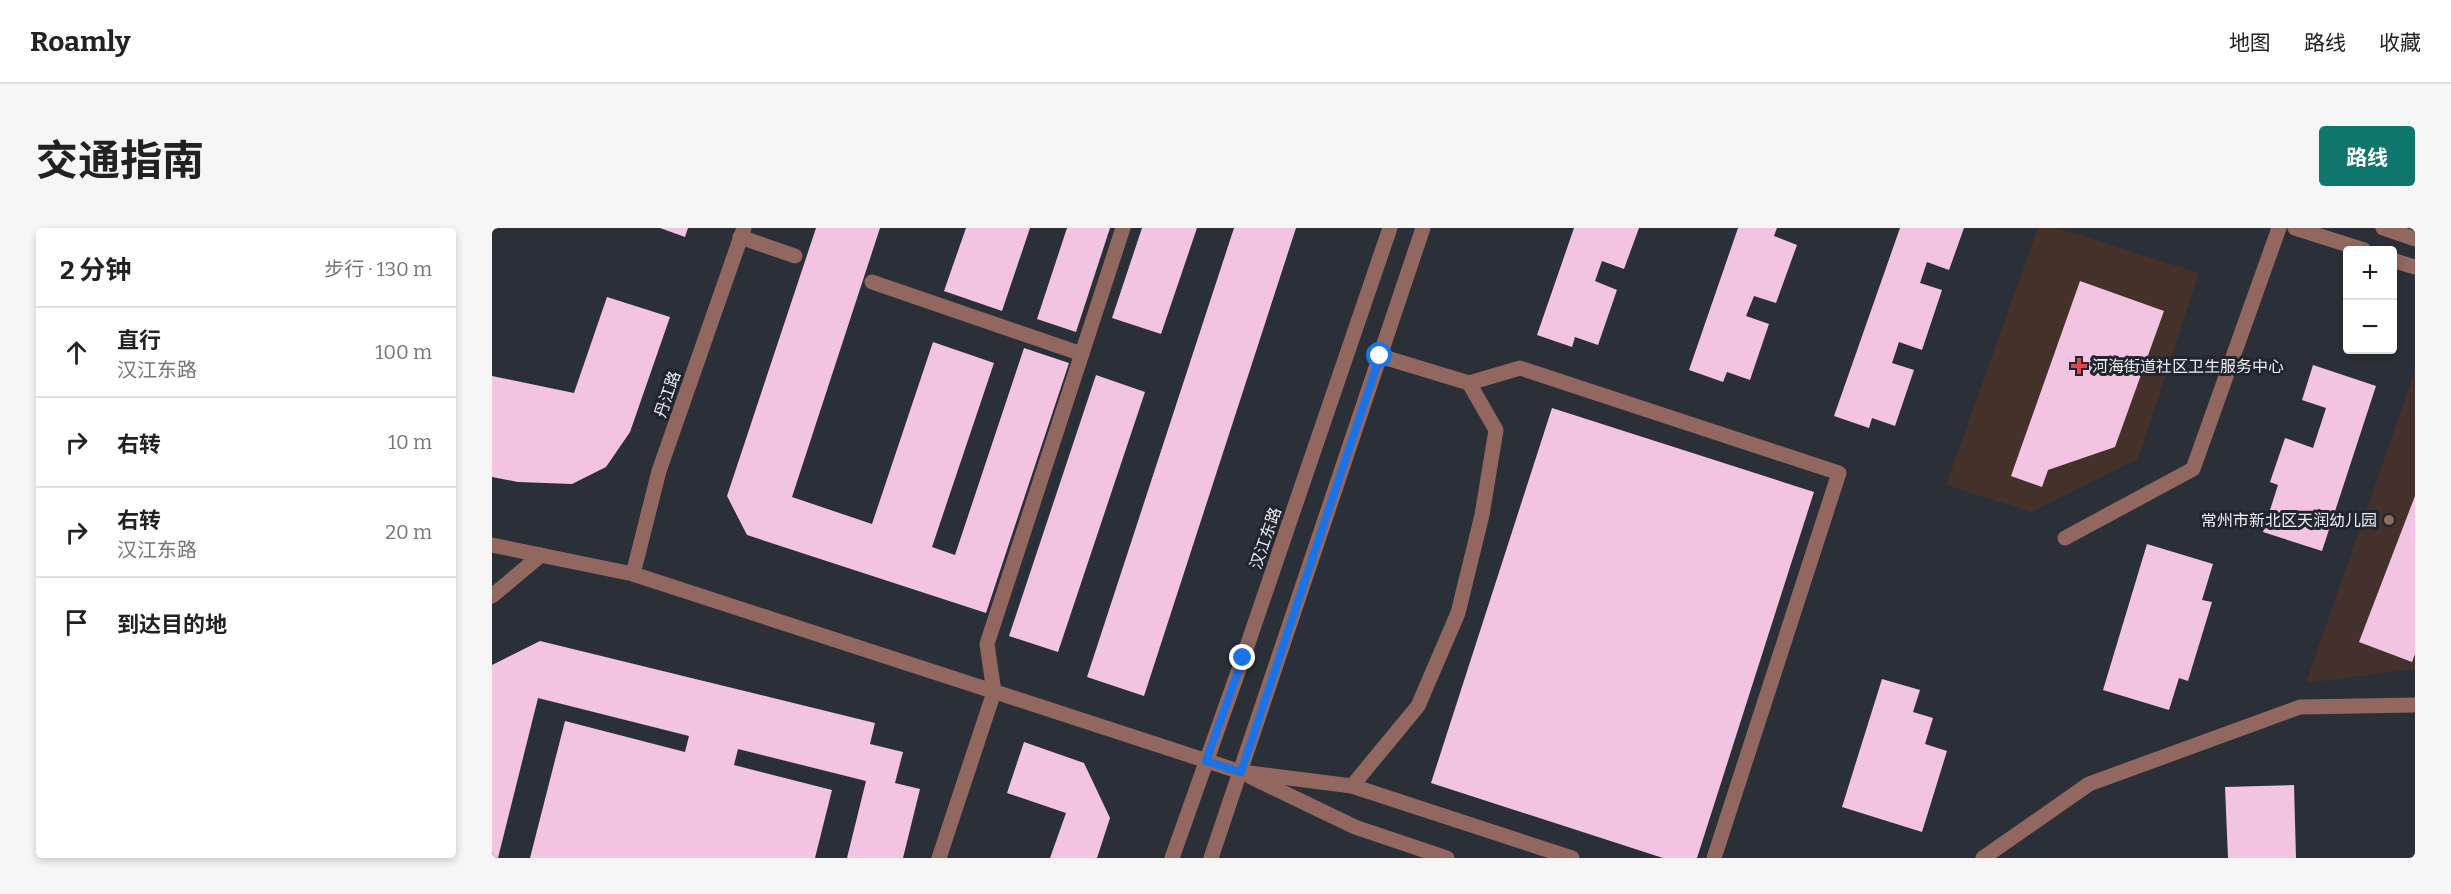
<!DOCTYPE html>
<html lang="zh">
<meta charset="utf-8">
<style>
body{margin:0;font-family:Bitter,"Noto Sans SC",serif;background:#f6f6f6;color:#222}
.controls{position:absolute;right:18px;top:18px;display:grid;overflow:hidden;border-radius:6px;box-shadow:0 3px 9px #0003}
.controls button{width:54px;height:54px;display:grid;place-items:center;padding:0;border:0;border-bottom:2px solid #e0e0e0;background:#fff;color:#222;font:30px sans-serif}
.stop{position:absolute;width:18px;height:18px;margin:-14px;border:4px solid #1a73e8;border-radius:50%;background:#fff}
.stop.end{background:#1a73e8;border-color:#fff;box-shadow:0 2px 6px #0008}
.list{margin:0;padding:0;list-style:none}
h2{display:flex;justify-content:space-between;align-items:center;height:78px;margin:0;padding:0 24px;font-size:26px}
h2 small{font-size:20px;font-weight:400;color:#767676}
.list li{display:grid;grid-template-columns:39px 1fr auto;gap:18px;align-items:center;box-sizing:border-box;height:90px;padding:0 24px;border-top:2px solid #e0e0e0}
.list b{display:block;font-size:22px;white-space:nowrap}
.list p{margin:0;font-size:20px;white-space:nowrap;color:#767676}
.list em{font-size:20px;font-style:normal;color:#767676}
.icon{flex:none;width:33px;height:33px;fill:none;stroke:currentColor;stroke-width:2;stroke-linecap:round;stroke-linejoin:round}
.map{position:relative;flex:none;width:1923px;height:630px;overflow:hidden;border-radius:6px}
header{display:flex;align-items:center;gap:36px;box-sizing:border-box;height:84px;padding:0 30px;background:#fff;border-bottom:2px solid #e0e0e0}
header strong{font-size:28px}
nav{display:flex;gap:33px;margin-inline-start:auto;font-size:21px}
.intro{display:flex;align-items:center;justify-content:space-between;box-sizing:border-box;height:144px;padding:0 36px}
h1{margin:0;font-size:42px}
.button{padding:15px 27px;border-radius:6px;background:#0f766e;color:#fff;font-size:21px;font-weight:700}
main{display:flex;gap:36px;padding:0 36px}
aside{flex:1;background:#fff;border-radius:6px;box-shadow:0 3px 9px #0003}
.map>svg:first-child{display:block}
</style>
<header>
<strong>Roamly</strong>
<nav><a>地图</a><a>路线</a><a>收藏</a></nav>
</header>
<div class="intro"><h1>交通指南</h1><a class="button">路线</a></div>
<main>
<aside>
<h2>2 分钟<small>步行 · 130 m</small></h2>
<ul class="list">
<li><svg class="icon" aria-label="ahead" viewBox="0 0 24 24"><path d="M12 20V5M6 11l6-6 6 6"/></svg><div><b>直行</b><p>汉江东路</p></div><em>100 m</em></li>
<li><svg class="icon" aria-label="right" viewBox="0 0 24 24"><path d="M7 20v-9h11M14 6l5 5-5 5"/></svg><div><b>右转</b></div><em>10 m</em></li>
<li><svg class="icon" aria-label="right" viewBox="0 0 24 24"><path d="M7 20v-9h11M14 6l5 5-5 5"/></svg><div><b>右转</b><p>汉江东路</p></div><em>20 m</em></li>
<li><svg class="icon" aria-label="arrive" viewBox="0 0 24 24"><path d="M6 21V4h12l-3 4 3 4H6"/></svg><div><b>到达目的地</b></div></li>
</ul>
</aside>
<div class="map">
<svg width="1923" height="630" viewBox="0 0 1923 630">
<rect width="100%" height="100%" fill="#2b2f37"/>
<!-- education -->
<path fill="#44312b" d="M1923,143V441L1814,455Z"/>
<!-- medical -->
<path fill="#44322a" d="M1546,0H1565L1707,45L1646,231L1539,284L1454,257Z"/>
<!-- building -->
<g fill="#f3c4e1">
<path d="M168,0H196L193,9Z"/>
<path d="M324,0H388L300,269L380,296L441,114L502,135L440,319L463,327L532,120L577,135L494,385L255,307L235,268Z"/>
<path d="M474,0H538L510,83L452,63Z"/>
<path d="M575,0H618L584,104L545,91Z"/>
<path d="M650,0H705L669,106L620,90Z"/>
<path d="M742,0H804L652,468L595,449Z"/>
<path d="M1082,0H1147L1132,41L1110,33L1103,53L1125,62L1106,117L1083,109L1080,119L1045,107Z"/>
<path d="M1246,0H1285L1282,8L1305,17L1284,75L1262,68L1254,88L1277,96L1258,152L1235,144L1231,154L1197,142Z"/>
<path d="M1408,0H1472L1457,42L1435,34L1428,55L1450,62L1430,122L1407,114L1400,135L1422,142L1403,198L1380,190L1377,200L1342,188Z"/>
<path d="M1588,53L1672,83L1623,219L1556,242L1550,259L1519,248Z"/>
<path d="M115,69L178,89L138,204L114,239L80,256L26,254L0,249V148L82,165Z"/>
<path d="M1821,137L1884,158L1830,323L1771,304L1786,257L1778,254L1793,210L1821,220L1834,180L1810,172Z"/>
<path d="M604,147L653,164L566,424L517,408Z"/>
<path d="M1060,180L1322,264L1205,630H1171L939,555Z"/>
<path d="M1923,268V426L1920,434L1867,414Z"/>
<path d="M1655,316L1721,336L1710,372L1720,374L1696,453L1687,450L1677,482L1611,462Z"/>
<path d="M48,413L383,495L378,516L411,524L403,555L428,561L411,630H355L374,553L246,521L242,537L340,562L323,630H38L73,493L193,524L197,508L46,470L6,630H0V437Z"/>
<path d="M1390,451L1428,462L1421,484L1441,490L1433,516L1455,523L1430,604L1350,579Z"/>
<path d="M532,514L592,535L618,590L605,630H558L574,585L515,565Z"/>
<path d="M1802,557L1804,630H1736L1733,559Z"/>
</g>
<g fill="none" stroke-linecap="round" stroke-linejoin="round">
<!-- service -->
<g stroke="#91675f" stroke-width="15">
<path d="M248,9L303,28"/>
<path d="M380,54L590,126"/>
<path d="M888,128L977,155L1028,140L1347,245L1222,630"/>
<path d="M1573,310L1701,241L1787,0"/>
<path d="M0,368L49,327"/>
<path d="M749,544L860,558L1080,630"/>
<path d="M759,549L863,599L955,630"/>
<path d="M860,558L926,478L966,385L990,287L1004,202L977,155"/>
<path d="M447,630L502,464L495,416L631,0"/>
<path d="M1491,630L1597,556L1808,479L1923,477"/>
</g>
<!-- minor -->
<g stroke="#91675f" stroke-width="15">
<path d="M0,317L141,346L749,544"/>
<path d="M141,346L167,243L252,0"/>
</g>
<!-- tertiary -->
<g stroke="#91675f" stroke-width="15">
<path d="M1803,0L1872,22"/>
<path d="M1891,0L1923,11"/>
<path d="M1900,32L1923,39"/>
<path d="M680,630L751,430L898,0"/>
<path d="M719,630L931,0"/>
</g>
</g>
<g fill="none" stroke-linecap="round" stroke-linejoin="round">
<!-- route -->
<path stroke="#1a73e8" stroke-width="8" d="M751,430L714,533L749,544L888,128"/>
</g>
<!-- markers -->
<path fill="#e0444e" stroke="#21252d" stroke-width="2" d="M1584 129h6v6h6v6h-6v6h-6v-6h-6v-6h6z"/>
<circle fill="#8d6e63" stroke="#21252d" stroke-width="2" cx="1897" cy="292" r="6"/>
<g text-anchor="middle" stroke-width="6" stroke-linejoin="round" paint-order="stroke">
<!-- poi labels -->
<g font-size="16" fill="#ebedf3" stroke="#21252d" text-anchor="start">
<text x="1600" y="144">河海街道社区卫生服务中心</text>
<text x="1885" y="298" text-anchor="end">常州市新北区天润幼儿园</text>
</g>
<!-- street labels -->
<g font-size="16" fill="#ebedf3" stroke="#21252d">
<text transform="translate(175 166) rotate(-71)" y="6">丹江路</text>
<text transform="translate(773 310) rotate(-71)" y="6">汉江东路</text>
</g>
</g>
</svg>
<div class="controls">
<button>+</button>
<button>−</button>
</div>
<div class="stop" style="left:888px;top:128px"></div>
<div class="stop end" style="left:751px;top:430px"></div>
</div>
</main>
